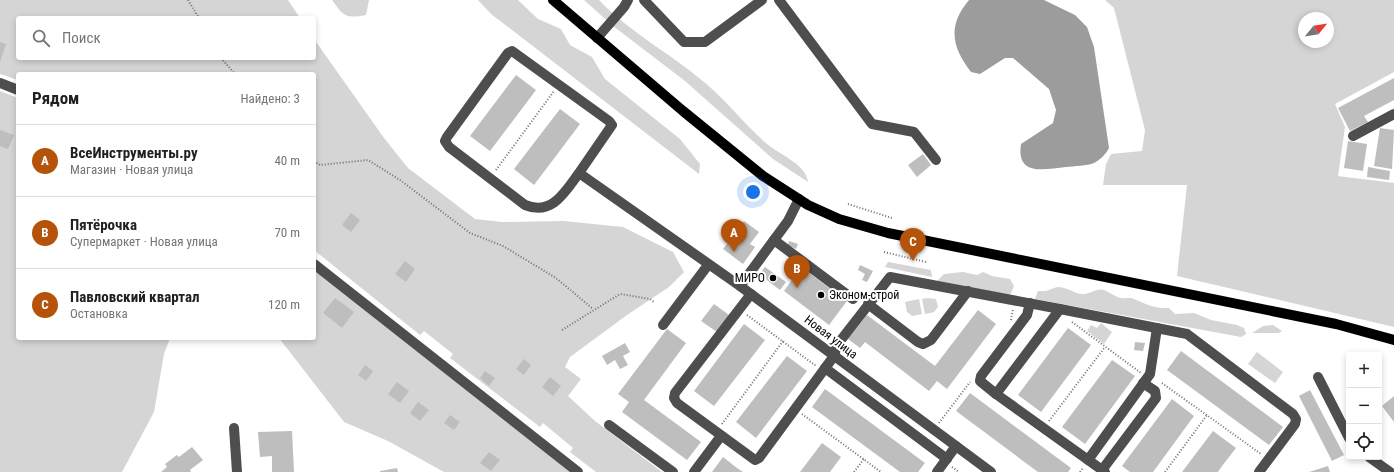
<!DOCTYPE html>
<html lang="ru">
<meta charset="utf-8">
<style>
body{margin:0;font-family:"Roboto Condensed",sans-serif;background:#f6f6f6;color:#202124}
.controls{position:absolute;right:12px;bottom:12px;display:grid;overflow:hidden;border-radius:4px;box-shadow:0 2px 6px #0003}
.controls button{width:36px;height:36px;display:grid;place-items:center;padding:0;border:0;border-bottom:1px solid #e0e0e0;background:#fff;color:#202124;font:20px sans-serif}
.compass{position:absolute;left:1298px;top:12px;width:36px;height:36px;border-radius:50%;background:#fff;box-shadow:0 2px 6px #0003;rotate:60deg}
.you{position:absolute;left:753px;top:192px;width:14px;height:14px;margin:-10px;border:3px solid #fff;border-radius:50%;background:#1a73e8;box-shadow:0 0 0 6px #1a73e833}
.badge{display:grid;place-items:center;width:26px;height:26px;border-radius:50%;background:#b45309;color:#fff;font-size:13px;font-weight:700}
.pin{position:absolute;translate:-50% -33px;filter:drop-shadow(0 1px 2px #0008)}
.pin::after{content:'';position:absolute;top:21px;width:14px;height:12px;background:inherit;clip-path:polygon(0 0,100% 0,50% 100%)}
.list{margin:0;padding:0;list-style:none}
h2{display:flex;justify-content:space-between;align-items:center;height:52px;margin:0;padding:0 16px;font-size:17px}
h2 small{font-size:13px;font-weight:400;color:#757577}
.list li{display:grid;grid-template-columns:26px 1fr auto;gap:12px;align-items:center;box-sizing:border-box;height:72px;padding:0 16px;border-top:1px solid #e0e0e0}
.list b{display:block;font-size:15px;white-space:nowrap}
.list p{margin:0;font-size:13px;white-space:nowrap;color:#757577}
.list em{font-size:13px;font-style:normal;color:#757577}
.icon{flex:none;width:22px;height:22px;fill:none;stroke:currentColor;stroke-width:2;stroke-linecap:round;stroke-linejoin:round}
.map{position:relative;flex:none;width:1394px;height:472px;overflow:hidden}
.search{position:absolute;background:#fff;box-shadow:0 2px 6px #0003;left:16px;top:16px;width:300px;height:44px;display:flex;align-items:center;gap:10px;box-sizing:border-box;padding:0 14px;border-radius:4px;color:#757577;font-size:15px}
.panel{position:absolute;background:#fff;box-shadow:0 2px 6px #0003;left:16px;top:72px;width:300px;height:268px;border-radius:4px}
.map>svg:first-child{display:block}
</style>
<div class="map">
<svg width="1394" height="472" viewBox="0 0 1394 472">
<rect width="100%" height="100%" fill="#fff"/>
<!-- green -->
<g fill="#d5d5d5" fill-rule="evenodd">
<path d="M0,0H288L300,18H18V58H314V39L384,138L408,168L475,219L502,222L564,221L623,227L673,252L684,272L669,287L627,315L570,357L565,367L581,379L568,396L595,421L662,472H596L570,452L573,448L543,423L540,427L450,358L453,354L424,331L420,335L314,250V74H18V80L0,74Z"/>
<path d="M332,0H369L366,15C346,19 343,16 332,0Z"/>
<path d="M478,0H518L538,19L561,29L570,45L592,57L605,79L680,139L700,164L699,174L512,30L491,14Z"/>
<path d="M584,0H599C629,32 670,53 704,82C727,101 745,125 767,144C780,155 806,164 808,182L773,159L685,81L613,26Z"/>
<path d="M1105,0H1394V72L1335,104L1345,127L1338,176L1394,183V327L1177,276L1187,185H1103L1106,164L1111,154L1142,151L1145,130L1114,8ZM1304,18H1328V42H1304Z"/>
<path d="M0,91L18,98V338H170L164,354L154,412L122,472H0Z"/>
<path d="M888,262L931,270L932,277L885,267Z"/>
<path d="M314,268L574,472H444L388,441L344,422L279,338H314Z"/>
<path d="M963,272L977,275L983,272L992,276L1010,279L1014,286L1010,295L937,281L944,274Z"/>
<path d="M1057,287C1068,287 1074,294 1083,294C1091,294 1096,288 1104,290C1110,292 1115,297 1121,298C1125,299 1130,297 1134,299C1146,304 1155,309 1169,308L1175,314L1194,313L1211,320L1237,325L1244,328L1246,334L1241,337L1035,299L1038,291H1046Z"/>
<path d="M927,298L936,299L938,307L934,312L925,314L922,299Z"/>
<path d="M919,299L922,314L912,316L907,312L905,302Z"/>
<path d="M1101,323L1112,332L1104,344L1087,331L1091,325L1097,328Z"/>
<path d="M1273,325L1282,331L1279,333H1252L1263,326Z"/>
<path d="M1257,352L1283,372L1275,383L1248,364Z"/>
</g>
<!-- water -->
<path fill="#9c9c9c" d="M969,0H1044L1075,15L1087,27L1094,47L1109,148C1106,154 1100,160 1094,163C1087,166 1074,166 1066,167C1045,169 1016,177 1021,144L1053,123L1056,110L1049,89L1013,58H1005L980,74L971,72C952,47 947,26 969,0Z"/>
<!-- building -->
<g fill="#bebebe">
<path d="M0,42L6,44L0,62Z"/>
<path d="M516,75L536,90L490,151L470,136Z"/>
<path d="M1394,78V100L1364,116L1368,122L1350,131L1338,108Z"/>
<path d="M560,109L580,124L534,185L514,169Z"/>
<path d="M1380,128L1394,130L1392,169L1374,166Z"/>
<path d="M0,130L14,135L8,149L0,146Z"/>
<path d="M1348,141L1367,144L1363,171L1344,168Z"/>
<path d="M923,154L931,165L917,177L908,165Z"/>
<path d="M1368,167L1390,171L1389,180L1367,177Z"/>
<path d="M351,213L360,220L351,232L342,225Z"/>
<path d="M744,221L759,232L750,244L755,247L743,264L723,249Z"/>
<path d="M789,241L798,244L796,249L788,245Z"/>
<path d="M405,261L415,269L406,282L395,274Z"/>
<path d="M860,265L873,271L867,282L862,280L865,274L858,270Z"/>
<path d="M765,267L786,282L780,290L759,274Z"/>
<path d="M801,267L847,301L829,325L784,291Z"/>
<path d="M335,298L354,312L342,328L323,313Z"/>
<path d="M714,304L729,315L717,332L701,321Z"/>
<path d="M978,310L996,324L947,389L937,381L929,391L865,342L860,348L848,339L867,315L935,366Z"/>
<path d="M744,324L765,340L714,406L694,391Z"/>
<path d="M1068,328L1091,345L1041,412L1018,395Z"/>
<path d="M667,329L686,343L644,400L701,442L687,460L622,412L629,402L618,394Z"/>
<path d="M1135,342L1145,343L1143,351L1134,350Z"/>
<path d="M625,343L630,352L623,356L628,365L620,369L615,360L607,365L602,356Z"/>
<path d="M1181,351L1283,427L1269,445L1167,370Z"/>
<path d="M787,356L807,371L756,438L736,422Z"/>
<path d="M524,359L531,365L524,375L516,369Z"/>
<path d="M1112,360L1135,376L1085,444L1062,427Z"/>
<path d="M365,365L373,371L366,381L358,375Z"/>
<path d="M485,371L495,378L489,386L480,378Z"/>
<path d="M550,377L561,386L553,396L542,387Z"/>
<path d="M397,382L409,391L400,403L388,394Z"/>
<path d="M825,389L925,463L918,472H900L812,407Z"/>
<path d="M1310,390L1344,455L1332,461L1299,396Z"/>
<path d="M970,393L1071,468L1068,472H1038L956,411Z"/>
<path d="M1394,396V422L1382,406Z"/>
<path d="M1172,399L1194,416L1153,472H1130L1122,466Z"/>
<path d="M418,402L429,410L420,421L410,413Z"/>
<path d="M450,415L460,422L454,430L444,423Z"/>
<path d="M292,431L294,472H272V456L260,457L258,432Z"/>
<path d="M1213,431L1236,448L1222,466L1218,472H1182Z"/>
<path d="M822,443L841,457L830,472H800Z"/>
<path d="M192,447L203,460L190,470L191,472H161L167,467L165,464L177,455L179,457Z"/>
<path d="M489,452L500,460L491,471L480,463Z"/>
<path d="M723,457L737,468L743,472H712Z"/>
<path d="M1328,466L1330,472H1309Z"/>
<path d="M397,468L398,472H380V471Z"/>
</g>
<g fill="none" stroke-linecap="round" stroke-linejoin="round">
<!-- path -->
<g stroke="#707070" stroke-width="2" stroke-dasharray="1 2" stroke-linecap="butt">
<path d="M188,0L199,18"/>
<path d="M221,58L235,74"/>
<path d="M314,161L320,165L368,160L400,180L470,233L503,246L556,278L593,309"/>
<path d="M496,170L554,91"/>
<path d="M848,204L892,218"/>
<path d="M884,252L926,262"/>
<path d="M747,315L816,366"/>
<path d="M1011,320L1013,309"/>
<path d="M1072,322L1141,373"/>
<path d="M562,330L620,294L650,299L654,302"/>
<path d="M1162,383L1261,454"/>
<path d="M802,414L881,472"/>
<path d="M1049,421L1105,347"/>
<path d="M939,423L970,382"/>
<path d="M722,424L783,341"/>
<path d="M952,467L959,472"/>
<path d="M854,472L864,459"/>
<path d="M1080,472L1083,468"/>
<path d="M1165,472L1207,415"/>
</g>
<!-- minor -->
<g stroke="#4e4e4e" stroke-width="10">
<path d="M644,0L684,42H705L762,0"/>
<path d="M779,0L872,124L914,132L936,160"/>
<path d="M597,38L624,7L628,0"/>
<path d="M0,83L18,90"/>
<path d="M1353,136L1394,114"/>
<path d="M579,173C565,192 552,216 525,205L449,147L445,141L447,137L508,53L512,51L609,121L612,125L579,173L740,286"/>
<path d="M799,199L788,221L740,286L991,472"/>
<path d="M774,240L853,299"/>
<path d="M314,264L578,472"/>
<path d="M751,294L675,393L674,398L677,403L755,460L759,458L834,356L837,345L890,277L1060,309"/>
<path d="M868,304L918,342L923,344L931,340L968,291"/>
<path d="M663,325L708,265"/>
<path d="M825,368L947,459"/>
<path d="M1318,377L1349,438"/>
<path d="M996,394L980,381L981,376L1027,315L1030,303"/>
<path d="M609,425L673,472"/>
<path d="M234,428L237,472"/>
<path d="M1369,457L1390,472"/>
<path d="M1088,460L1150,374L1157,328"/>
<path d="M1102,470L1156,398L1155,391L1143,383"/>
<path d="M694,472L721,436"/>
<path d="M937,472L956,446"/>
<path d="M1105,472L996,394L1060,309L1187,334L1293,414L1296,419L1295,424L1259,472"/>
</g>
<!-- major -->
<path stroke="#000" stroke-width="10" d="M553,0L683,111L763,176L808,205L839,219L888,233L1336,324L1394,340"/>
</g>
<!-- markers -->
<g fill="#000" stroke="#fff" stroke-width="1.5">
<circle cx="773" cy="278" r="4"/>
<circle cx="821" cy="295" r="4"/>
</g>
<g text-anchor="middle" stroke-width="4" stroke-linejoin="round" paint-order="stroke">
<!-- poi labels -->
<g font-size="12" fill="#000" stroke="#fff" text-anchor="end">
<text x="765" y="282">МИРО</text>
<text x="829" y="299" text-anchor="start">Эконом-строй</text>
</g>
<!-- street labels -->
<g font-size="12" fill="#000" stroke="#fff">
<text transform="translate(831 337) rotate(37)" y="4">Новая улица</text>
</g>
</g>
</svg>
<div class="controls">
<button>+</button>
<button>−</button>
<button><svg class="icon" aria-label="locate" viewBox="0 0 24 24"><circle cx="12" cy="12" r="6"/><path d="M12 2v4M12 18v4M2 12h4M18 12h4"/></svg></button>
</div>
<svg class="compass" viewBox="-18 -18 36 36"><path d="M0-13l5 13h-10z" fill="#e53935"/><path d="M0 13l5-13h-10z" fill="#757577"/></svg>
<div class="you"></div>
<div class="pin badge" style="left:734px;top:252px">A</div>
<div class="pin badge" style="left:797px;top:288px">B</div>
<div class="pin badge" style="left:913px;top:261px">C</div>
<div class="search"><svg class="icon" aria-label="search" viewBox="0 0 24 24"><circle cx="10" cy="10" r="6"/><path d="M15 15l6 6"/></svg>Поиск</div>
<section class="panel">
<h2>Рядом<small>Найдено: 3</small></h2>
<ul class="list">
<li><span class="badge">A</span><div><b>ВсеИнструменты.ру</b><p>Магазин · Новая улица</p></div><em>40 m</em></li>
<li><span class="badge">B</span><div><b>Пятёрочка</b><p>Супермаркет · Новая улица</p></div><em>70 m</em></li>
<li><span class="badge">C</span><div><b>Павловский квартал</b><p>Остановка</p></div><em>120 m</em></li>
</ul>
</section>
</div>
